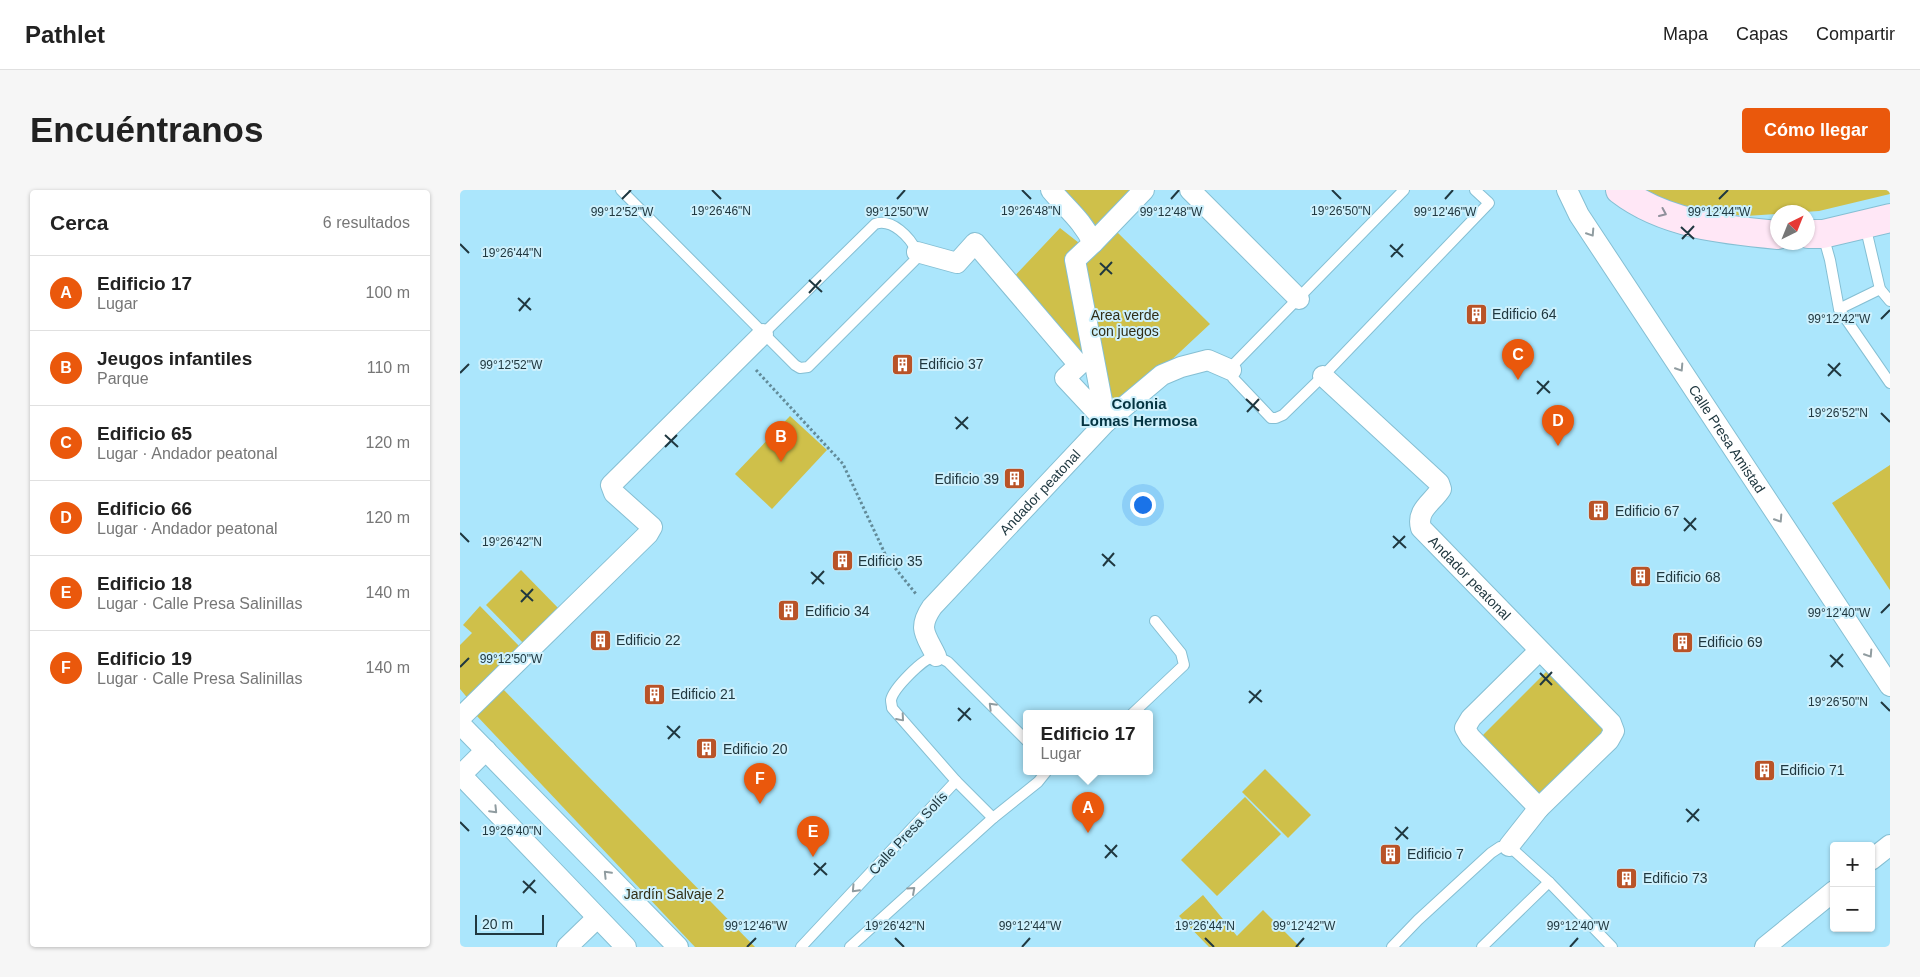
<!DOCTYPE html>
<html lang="es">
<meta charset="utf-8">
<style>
body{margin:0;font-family:Arial,sans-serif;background:#f6f6f6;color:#222}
.controls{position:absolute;right:15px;bottom:15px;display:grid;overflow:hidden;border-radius:5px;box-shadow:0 1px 4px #0004}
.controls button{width:45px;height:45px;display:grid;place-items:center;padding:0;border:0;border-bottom:1px solid #e0e0e0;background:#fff;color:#222;font:25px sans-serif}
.compass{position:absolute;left:1310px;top:15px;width:45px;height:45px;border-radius:50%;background:#fff;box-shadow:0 1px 4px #0004;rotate:43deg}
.scale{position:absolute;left:15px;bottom:12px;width:69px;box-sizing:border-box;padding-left:5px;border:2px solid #203840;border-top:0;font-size:14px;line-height:18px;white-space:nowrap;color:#203840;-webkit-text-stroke:4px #cdf0fc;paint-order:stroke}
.you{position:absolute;left:682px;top:314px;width:18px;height:18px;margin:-12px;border:4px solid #fff;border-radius:50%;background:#1a73e8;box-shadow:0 0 0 8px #1a73e833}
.badge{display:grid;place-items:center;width:32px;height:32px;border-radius:50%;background:#ea580c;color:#fff;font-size:16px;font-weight:700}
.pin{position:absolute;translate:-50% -41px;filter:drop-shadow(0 1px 2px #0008)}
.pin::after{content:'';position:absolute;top:26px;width:18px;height:15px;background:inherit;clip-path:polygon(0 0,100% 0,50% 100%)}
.popup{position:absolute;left:563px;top:520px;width:130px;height:65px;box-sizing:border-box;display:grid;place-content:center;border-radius:5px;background:#fff;filter:drop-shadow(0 1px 4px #0005);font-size:16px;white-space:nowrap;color:#767676}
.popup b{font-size:19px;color:#222}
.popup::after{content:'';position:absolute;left:50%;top:100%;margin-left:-10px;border:10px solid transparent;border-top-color:#fff}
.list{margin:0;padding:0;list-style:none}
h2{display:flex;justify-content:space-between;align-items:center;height:65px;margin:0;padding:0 20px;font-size:21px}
h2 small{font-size:16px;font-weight:400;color:#767676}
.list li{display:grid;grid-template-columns:32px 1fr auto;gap:15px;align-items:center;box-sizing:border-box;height:75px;padding:0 20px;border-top:1px solid #e0e0e0}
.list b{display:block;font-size:19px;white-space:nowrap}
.list p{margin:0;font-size:16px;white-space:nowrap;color:#767676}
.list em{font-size:16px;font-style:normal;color:#767676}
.map{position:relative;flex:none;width:1430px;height:757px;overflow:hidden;border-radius:5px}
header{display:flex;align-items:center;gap:30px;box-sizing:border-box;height:70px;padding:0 25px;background:#fff;border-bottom:1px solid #e0e0e0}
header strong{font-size:24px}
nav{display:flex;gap:28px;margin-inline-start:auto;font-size:18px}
.intro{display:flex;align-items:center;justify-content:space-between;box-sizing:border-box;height:120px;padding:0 30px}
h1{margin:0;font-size:35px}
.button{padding:12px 22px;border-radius:5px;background:#ea580c;color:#fff;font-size:18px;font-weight:700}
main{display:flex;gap:30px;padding:0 30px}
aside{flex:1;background:#fff;border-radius:5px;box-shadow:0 1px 4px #0004}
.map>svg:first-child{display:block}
</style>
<header>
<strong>Pathlet</strong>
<nav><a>Mapa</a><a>Capas</a><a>Compartir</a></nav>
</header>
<div class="intro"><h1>Encuéntranos</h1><a class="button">Cómo llegar</a></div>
<main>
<aside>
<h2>Cerca<small>6 resultados</small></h2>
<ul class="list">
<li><span class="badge">A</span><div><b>Edificio 17</b><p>Lugar</p></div><em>100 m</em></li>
<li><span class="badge">B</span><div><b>Jeugos infantiles</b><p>Parque</p></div><em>110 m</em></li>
<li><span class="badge">C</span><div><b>Edificio 65</b><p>Lugar · Andador peatonal</p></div><em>120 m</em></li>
<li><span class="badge">D</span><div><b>Edificio 66</b><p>Lugar · Andador peatonal</p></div><em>120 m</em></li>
<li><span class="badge">E</span><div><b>Edificio 18</b><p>Lugar · Calle Presa Salinillas</p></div><em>140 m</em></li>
<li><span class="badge">F</span><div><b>Edificio 19</b><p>Lugar · Calle Presa Salinillas</p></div><em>140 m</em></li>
</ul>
</aside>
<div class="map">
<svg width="1430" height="757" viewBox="0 0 1430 757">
<rect width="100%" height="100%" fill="#abe6fc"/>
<!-- green -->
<g fill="#cfc04a">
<path d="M597,0H679L638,41Z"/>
<path d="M1186,0H1430V4L1359,21L1286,26L1222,19Z"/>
<path d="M600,38L633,64L656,41L750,134L661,217L549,92Z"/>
<path d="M330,226L367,260L312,319L275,284Z"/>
<path d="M1430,275V400L1372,313Z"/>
<path d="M61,380L102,422L65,455L26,415Z"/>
<path d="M20,416L63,460L10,511L0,499V455L12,443L3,435Z"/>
<path d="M1087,481L1145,540L1078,607L1020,548Z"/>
<path d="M39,495L295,757H235L16,525Z"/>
<path d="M805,579L851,625L828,648L782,602Z"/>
<path d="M785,607L821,644L757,706L721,670Z"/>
<path d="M743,705L777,746L803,720L840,757H749L719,726Z"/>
</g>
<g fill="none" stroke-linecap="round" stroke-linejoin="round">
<defs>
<g id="lane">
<path d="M161,0L335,175L340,178L348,177L455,70L457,62C450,47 432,28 415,34L303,144"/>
<path d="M944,0L774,174L771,180L773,188L811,228H816L823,225L863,186L1029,13L1015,0"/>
<path d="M1405,35L1420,99L1430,111"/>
<path d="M1363,45L1370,70L1379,119"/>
<path d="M1420,99L1379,119L1430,193"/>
<path d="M672,524L724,475L721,463L695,431"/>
<path d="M496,591L533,628"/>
<path d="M341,757L496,591L432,518C432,515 431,513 431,510C433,499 463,468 474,467C479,466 484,470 488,472L567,551"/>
<path d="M390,757L533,628L578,592L586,582"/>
<path d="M932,757L958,730L1031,663L1040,657L1049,656L1089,692L1152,757"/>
<path d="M1022,757L1089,692"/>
</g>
<g id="street">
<path d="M730,0L839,109"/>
<path id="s1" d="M1107,0L1119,25L1430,496"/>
<path d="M633,53L684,0"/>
<path d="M457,62L497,73L515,53L619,175L605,188L646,232L615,70L633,53C623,31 606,18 591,0"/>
<path id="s2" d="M863,186L979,293L981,299C972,313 956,320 961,338L1151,533L1154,541L1149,550L1079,618L1049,656"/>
<path d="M1079,461L1011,528L1005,538L1010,547L1079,618"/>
<path id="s3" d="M476,466C466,445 457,439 472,417L646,232L702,185L721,177L748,170L771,180"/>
<path d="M0,528L188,344L192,337L154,303L151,295L303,144"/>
<path d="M0,534L218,757"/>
<path d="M0,584L166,757"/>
<path d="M0,586L26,560"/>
<path d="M1411,670L1430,655"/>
<path d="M107,757L137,728"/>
<path d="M1305,757L1374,701"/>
</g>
<g id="secondary">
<path d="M1160,0C1204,34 1264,40 1318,45"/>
<path d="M1348,44H1363L1430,28"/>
</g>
</defs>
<!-- lane casing -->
<use href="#lane" stroke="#85bfd3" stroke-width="12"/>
<!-- street casing -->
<use href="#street" stroke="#85bfd3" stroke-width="22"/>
<!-- secondary casing -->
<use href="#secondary" stroke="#85bfd3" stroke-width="30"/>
<!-- path -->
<path stroke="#628b99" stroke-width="3" stroke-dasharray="2.5 2.5" stroke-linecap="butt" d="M296,180L383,274L427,368L456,404"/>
<!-- lane -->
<use href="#lane" stroke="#fff" stroke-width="10"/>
<!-- street -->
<use href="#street" stroke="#fff" stroke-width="20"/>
<!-- secondary -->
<use href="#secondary" stroke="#ffe7f6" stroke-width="28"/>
</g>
<!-- one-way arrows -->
<defs><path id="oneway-chevron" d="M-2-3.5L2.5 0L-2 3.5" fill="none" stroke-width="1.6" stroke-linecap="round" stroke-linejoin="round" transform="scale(1.25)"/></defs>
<use stroke="#90909b" href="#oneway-chevron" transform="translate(1203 23) rotate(24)"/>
<g stroke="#909ca0">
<use href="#oneway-chevron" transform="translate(1131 43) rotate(57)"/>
<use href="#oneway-chevron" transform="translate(1220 178) rotate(57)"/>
<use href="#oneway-chevron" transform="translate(1319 329) rotate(57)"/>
<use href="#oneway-chevron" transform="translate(1409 464) rotate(57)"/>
<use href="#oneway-chevron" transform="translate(532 516) rotate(-135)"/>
<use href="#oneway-chevron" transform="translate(441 528) rotate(49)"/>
<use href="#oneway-chevron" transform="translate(34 620) rotate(46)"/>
<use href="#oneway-chevron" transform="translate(147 684) rotate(-134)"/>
<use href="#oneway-chevron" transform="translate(395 699) rotate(133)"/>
<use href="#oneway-chevron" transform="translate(452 700) rotate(-42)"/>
</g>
<!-- ticks -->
<path fill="none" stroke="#203840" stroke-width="2" d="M252,0L261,9M562,0L571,9M872,0L881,9M162,9L171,0M437,9L445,0M711,9L719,0M985,9L993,0M1259,9L1268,0M1221,37L1234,49M1222,49L1234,36M0,54L9,63M930,55L943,67M931,67L943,54M640,73L652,84M640,85L652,72M349,90L362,102M349,103L361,90M58,108L71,120M59,121L70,108M1421,129L1430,120M1368,174L1381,186M0,183L9,174M1368,186L1380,173M1077,191L1090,203M1077,204L1089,191M786,209L799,221M787,222L799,209M1421,223L1430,232M495,227L508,239M496,239L508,227M205,245L218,257M205,257L217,245M1224,328L1236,340M1224,341L1236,328M0,343L9,352M933,346L946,358M933,358L945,346M642,364L655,376M643,376L654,363M351,382L364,394M352,394L364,381M61,400L73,411M61,412L73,399M1421,423L1430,414M1370,465L1383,477M0,477L9,468M1371,477L1383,464M1080,483L1092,495M1080,495L1092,482M789,501L802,512M1421,512L1430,521M789,513L801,500M498,518L511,530M498,531L510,518M207,536L220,548M208,549L220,536M1226,619L1239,631M0,632L9,641M1227,632L1239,619M935,637L948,649M936,650L948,637M645,655L657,667M645,668L657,655M354,673L367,685M354,685L366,673M63,691L76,703M63,703L75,690M435,748L444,757M745,748L754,757M287,757L296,748M562,757L570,748M836,757L844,748M1110,757L1118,748"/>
<!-- icons -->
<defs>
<symbol id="building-square" viewBox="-11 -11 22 22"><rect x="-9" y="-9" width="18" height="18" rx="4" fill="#b95327" stroke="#cdf0fc"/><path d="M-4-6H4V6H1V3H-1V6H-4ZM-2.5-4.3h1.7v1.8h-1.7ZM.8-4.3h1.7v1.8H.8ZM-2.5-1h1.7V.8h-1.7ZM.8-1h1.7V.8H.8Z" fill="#fff"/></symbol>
</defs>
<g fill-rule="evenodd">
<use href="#building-square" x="1004" y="112" width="25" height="25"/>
<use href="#building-square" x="430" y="162" width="25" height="25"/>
<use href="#building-square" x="542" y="276" width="25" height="25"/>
<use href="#building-square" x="1126" y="308" width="25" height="25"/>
<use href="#building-square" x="370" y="358" width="25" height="25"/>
<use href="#building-square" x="1168" y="374" width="25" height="25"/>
<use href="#building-square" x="316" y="408" width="25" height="25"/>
<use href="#building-square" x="128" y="438" width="25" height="25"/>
<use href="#building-square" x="1210" y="440" width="25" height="25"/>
<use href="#building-square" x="182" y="492" width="25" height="25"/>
<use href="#building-square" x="234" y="546" width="25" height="25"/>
<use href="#building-square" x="1292" y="568" width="25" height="25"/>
<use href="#building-square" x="918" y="652" width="25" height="25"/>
<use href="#building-square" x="1154" y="676" width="25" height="25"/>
</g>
<g text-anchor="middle" stroke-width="4" stroke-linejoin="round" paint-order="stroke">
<!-- poi labels -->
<g font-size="14" fill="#203840" stroke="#cdf0fc" text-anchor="start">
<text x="1032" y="129">Edificio 64</text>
<text x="459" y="179">Edificio 37</text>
<text x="539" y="294" text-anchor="end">Edificio 39</text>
<text x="1155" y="326">Edificio 67</text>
<text x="398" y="376">Edificio 35</text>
<text x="1196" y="392">Edificio 68</text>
<text x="345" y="426">Edificio 34</text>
<text x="156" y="455">Edificio 22</text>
<text x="1238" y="457">Edificio 69</text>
<text x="211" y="509">Edificio 21</text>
<text x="263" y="564">Edificio 20</text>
<text x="1320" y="585">Edificio 71</text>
<text x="947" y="669">Edificio 7</text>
<text x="1183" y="693">Edificio 73</text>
</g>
<!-- park labels -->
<g font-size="14" fill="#312e16" stroke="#cdf0fc">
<text x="665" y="130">Area verde<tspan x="665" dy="16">con juegos</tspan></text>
<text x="214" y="709">Jardín Salvaje 2</text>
</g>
<!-- street labels -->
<g font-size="14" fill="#203840" stroke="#cdf0fc">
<text dy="5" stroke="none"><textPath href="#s1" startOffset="296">Calle Presa Amistad</textPath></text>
<text dy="5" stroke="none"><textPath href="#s3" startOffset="211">Andador peatonal</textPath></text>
<text dy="5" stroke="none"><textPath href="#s2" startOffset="280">Andador peatonal</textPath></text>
<text transform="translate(448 643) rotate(-47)" y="5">Calle Presa Solís</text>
</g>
<!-- neighbourhood labels -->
<g font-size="15" font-weight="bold" fill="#043442" stroke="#cdf0fc">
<text x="679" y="219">Colonia<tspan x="679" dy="17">Lomas Hermosa</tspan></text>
</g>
</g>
<g font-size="12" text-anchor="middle" fill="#203840" stroke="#cdf0fc" stroke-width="4" stroke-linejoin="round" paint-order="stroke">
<text x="261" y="25">19°26'46"N</text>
<text x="571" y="25">19°26'48"N</text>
<text x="881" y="25">19°26'50"N</text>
<text x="162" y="26">99°12'52"W</text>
<text x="437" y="26">99°12'50"W</text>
<text x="985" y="26">99°12'46"W</text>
<text x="711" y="26">99°12'48"W</text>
<text x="1259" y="26">99°12'44"W</text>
<text x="52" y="67">19°26'44"N</text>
<text x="1379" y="133">99°12'42"W</text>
<text x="51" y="179">99°12'52"W</text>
<text x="1378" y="227">19°26'52"N</text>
<text x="52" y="356">19°26'42"N</text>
<text x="1379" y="427">99°12'40"W</text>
<text x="51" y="473">99°12'50"W</text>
<text x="1378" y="516">19°26'50"N</text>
<text x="52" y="645">19°26'40"N</text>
<text x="296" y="740">99°12'46"W</text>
<text x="570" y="740">99°12'44"W</text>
<text x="844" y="740">99°12'42"W</text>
<text x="1118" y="740">99°12'40"W</text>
<text x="435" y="740">19°26'42"N</text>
<text x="745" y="740">19°26'44"N</text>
</g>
</svg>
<div class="controls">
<button>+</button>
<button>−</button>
</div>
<svg class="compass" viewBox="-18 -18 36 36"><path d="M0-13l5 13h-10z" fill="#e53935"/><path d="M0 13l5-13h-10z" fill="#767676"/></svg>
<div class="scale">20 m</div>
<div class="you"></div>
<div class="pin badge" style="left:628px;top:643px">A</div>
<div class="popup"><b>Edificio 17</b>Lugar</div>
<div class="pin badge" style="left:321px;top:272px">B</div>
<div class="pin badge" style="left:1058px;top:190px">C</div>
<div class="pin badge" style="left:1098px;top:256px">D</div>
<div class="pin badge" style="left:353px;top:667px">E</div>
<div class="pin badge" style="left:300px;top:614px">F</div>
</div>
</main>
